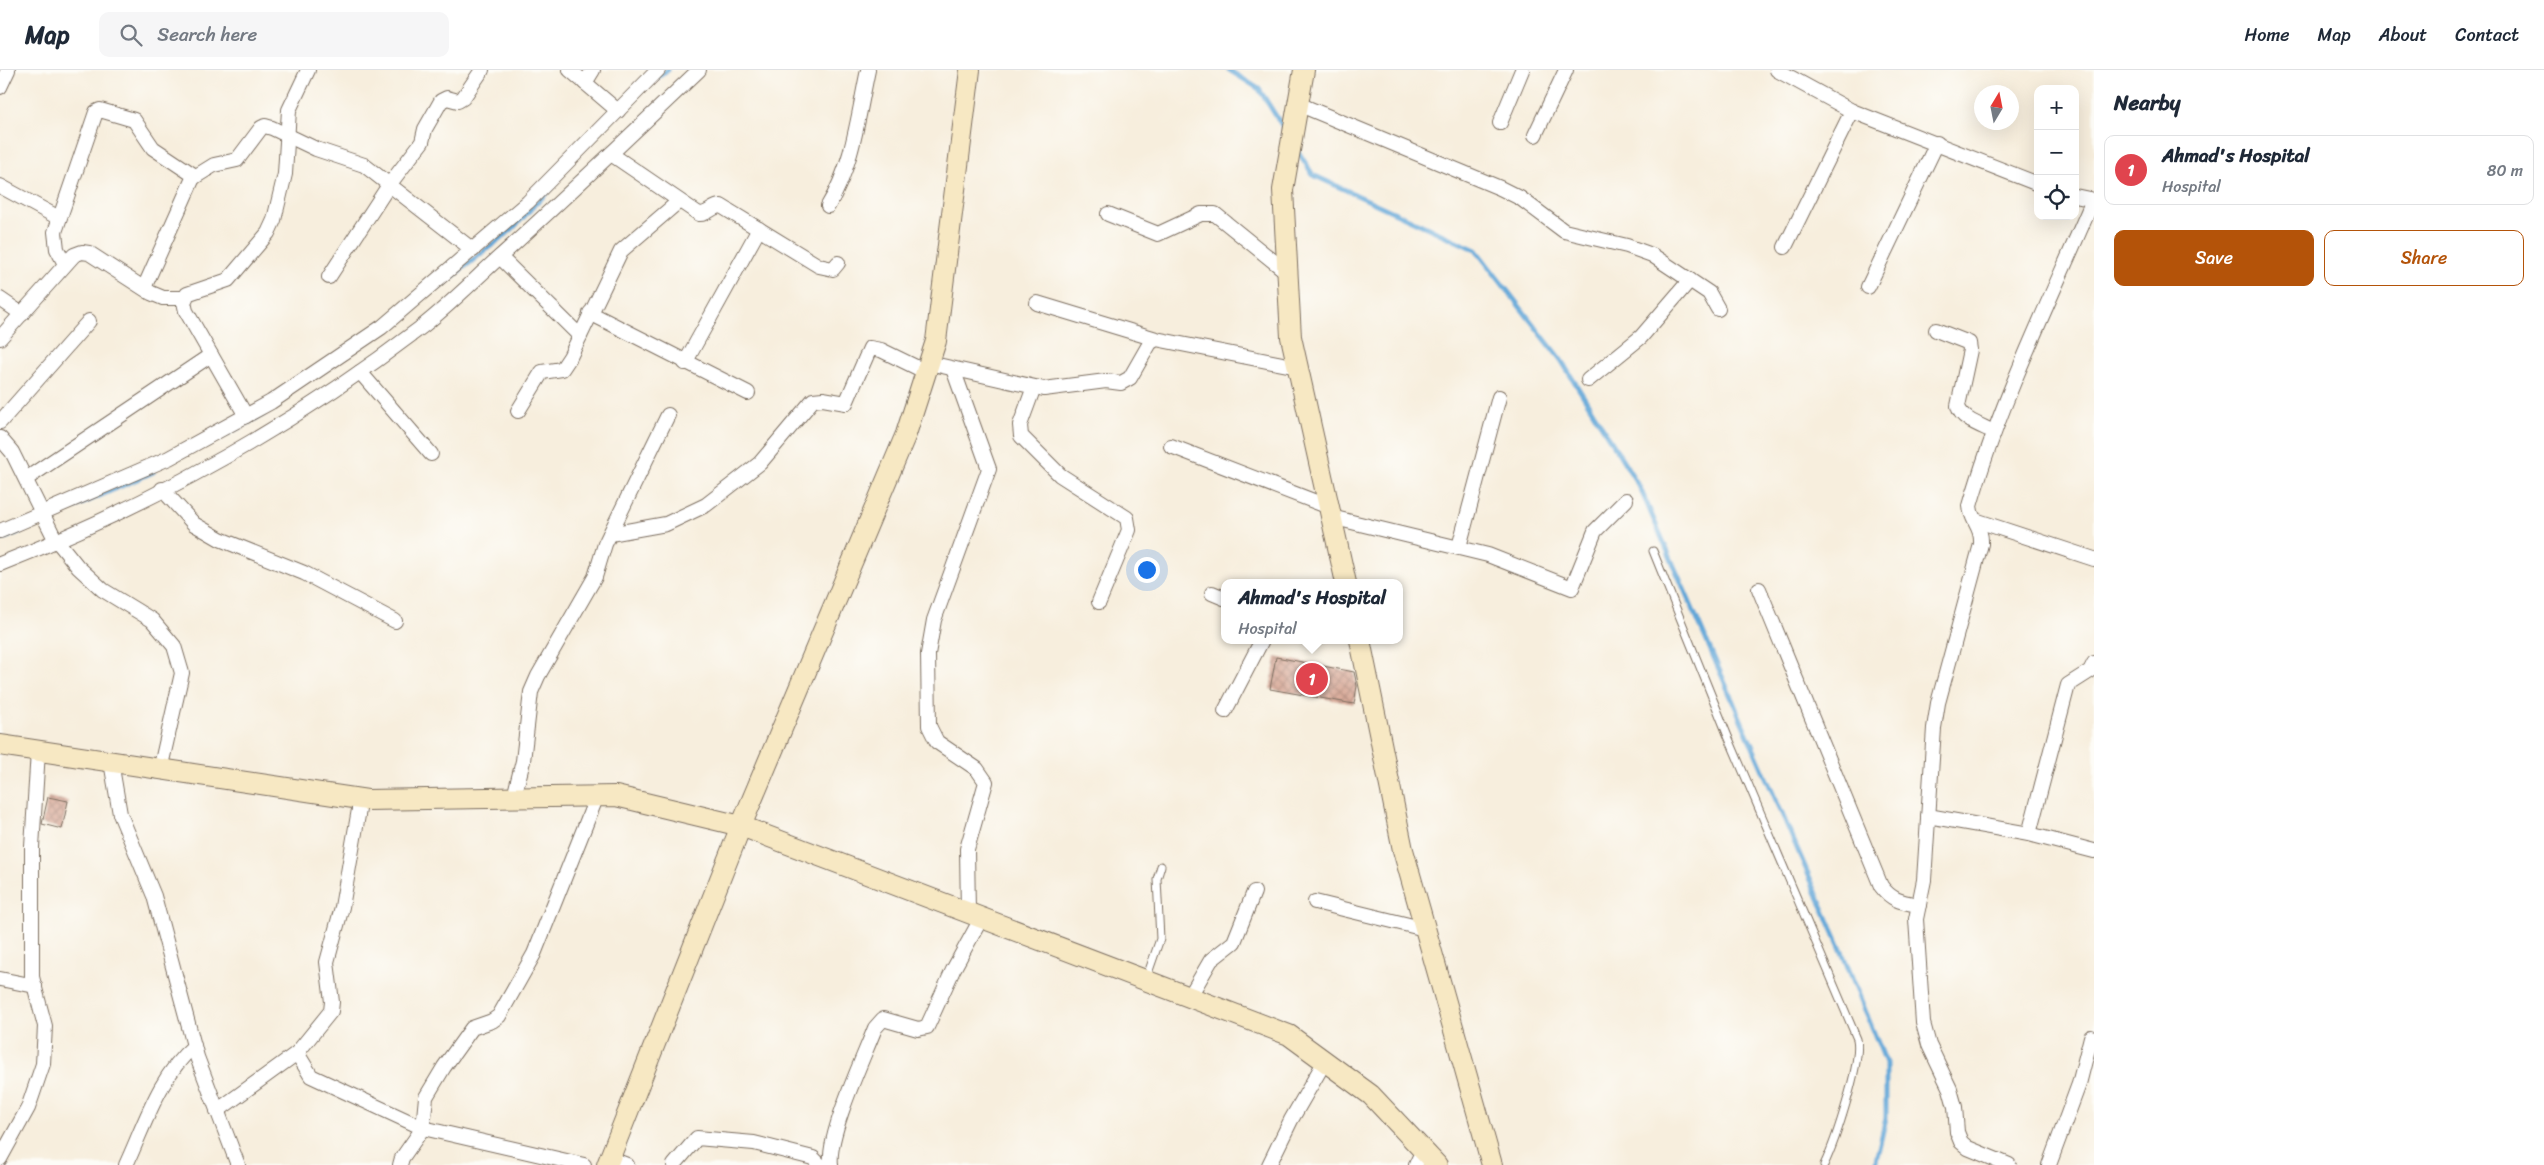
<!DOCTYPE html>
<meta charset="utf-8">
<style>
body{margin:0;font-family:Sriracha,sans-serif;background:#f6f6f7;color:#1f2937}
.controls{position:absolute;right:15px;top:15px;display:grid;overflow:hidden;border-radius:10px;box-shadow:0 5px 20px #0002}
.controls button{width:45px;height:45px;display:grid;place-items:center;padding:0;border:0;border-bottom:1px solid #e0e1e3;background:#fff;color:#1f2937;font:25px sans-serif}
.compass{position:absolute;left:1974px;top:15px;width:45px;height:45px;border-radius:50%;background:#fff;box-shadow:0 5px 20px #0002;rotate:10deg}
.you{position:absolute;left:1146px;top:499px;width:18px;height:18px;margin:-12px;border:4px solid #fff;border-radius:50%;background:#1a73e8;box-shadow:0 0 0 8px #1a73e833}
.badge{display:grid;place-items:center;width:32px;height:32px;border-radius:50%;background:#b45309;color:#fff;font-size:16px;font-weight:700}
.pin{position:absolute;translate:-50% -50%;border:2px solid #fff;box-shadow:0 1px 5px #0006}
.popup{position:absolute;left:1221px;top:509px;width:182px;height:65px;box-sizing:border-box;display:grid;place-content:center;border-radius:10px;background:#fff;filter:drop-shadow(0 1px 4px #0005);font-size:16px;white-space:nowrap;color:#747a83}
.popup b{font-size:19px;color:#1f2937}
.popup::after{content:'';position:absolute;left:50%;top:100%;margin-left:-10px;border:10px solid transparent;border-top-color:#fff}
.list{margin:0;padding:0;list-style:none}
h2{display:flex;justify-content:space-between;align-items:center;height:65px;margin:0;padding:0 20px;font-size:21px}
h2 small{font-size:16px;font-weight:400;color:#747a83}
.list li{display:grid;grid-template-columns:32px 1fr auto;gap:15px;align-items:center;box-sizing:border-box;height:70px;margin:0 10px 10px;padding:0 10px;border:1px solid #e0e1e3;border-radius:10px}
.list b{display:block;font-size:19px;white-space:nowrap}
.list p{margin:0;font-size:16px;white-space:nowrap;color:#747a83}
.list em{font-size:16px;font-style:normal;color:#747a83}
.actions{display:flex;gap:10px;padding:15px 20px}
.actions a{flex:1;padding:11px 0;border:1px solid #b45309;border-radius:10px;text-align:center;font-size:18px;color:#b45309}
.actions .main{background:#b45309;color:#fff}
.icon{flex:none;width:28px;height:28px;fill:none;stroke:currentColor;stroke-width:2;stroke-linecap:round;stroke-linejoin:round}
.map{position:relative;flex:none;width:2094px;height:1095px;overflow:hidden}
header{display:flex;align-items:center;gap:30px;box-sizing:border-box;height:70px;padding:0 25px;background:#fff;border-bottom:1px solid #e0e1e3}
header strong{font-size:24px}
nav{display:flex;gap:28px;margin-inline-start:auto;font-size:18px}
.search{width:350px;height:45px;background:#f6f6f7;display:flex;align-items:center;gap:12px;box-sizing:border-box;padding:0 18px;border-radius:10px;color:#747a83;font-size:19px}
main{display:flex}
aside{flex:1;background:#fff}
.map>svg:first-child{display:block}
</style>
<header>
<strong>Map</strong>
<div class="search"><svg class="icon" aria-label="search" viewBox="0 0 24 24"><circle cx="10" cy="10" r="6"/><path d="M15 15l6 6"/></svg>Search here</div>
<nav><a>Home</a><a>Map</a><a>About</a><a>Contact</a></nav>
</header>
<main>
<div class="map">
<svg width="2094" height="1095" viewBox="0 0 2094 1095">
<defs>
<pattern id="building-cross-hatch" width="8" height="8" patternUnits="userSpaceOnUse" patternTransform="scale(1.25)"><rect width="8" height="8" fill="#d29c89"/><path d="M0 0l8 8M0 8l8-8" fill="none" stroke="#ac7f6f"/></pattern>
</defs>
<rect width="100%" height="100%" fill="#fdfcf7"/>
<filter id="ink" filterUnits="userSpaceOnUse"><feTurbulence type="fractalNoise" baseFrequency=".02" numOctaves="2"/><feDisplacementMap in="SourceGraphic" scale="10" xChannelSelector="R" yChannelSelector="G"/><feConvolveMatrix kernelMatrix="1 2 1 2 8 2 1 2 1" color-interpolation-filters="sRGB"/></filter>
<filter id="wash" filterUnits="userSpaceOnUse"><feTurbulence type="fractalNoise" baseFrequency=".0096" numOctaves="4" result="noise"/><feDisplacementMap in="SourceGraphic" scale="20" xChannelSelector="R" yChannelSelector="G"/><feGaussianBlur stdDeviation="1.12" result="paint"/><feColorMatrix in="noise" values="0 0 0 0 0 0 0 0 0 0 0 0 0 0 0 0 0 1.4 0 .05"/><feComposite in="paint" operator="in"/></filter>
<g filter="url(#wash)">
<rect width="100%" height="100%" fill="#f7eedd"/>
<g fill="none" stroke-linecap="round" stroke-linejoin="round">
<!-- stream -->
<g stroke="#63a7d8" stroke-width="5">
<path d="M1229,0L1259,19L1286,62"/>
<path d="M658,7L668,0"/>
<path d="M1296,78L1313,105L1476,180L1561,290L1640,418L1840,877L1886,993V1048L1875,1095"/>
<path d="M439,217L511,160L552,117"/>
<path d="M207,374L263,344"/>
<path d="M0,470L153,402"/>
</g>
</g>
<g id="blocks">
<!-- building -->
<g fill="url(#building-cross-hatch)">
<path d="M1276,587L1354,602L1357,616L1354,634L1270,619Z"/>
<path d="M48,727L68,731L62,759L42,754Z"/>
</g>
</g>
</g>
<g filter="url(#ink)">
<use href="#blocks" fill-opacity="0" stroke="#7d6f61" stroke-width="1"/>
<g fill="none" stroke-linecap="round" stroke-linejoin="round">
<defs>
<g id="lane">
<path d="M1653,481L1727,664L1857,969C1862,992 1835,1072 1824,1095"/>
<path d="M1146,909L1160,869L1157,809L1161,796"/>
</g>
<g id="street">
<path d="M570,0L618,41"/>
<path d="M1777,0L1852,41L2038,114"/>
<path d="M585,13L593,0"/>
<path d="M0,17L8,0"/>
<path d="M1298,34L1500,118L1520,128L1564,161L1627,176L1652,185L1709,223L1718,239"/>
<path d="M1500,53L1522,0"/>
<path d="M1535,65L1566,0"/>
<path d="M611,84L699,144C708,145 712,136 721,136L819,196L833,199L838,193"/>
<path d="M193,108L214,95L237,90L261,58L265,56L272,58L316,79L364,95L473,180"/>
<path d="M0,116L59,148"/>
<path d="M2075,126L2094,130"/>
<path d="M828,136C853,95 858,46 868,0"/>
<path d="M1108,144L1158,164L1201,144H1215L1288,203"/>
<path d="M1785,177L1852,41"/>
<path d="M500,187L580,266"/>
<path d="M65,194L57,179L55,162L96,42L100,40L134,50L153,78L192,104L193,108L144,218"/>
<path d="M329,207L389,115L422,72L425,59L441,31L447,28L458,31L463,28L482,0"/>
<path d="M1868,217L1937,73"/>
<path d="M0,229L22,244"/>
<path d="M1037,233L1156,269"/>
<path d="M590,243L748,323"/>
<path d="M1936,260L1969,273L1970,280L1958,336C1961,350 1983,356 1994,362"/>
<path d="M0,268L74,185L82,182L89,183L151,223L163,228H186"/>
<path d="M685,293L759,159"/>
<path d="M929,293L1044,319L1106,311L1121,313L1130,308L1150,273L1156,269L1298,297"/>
<path d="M953,299L989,399L934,550L928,584L929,656L937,672L977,699L986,712L967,779L968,842"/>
<path d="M360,302L431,384"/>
<path d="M1588,310L1641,267L1690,210"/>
<path d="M1034,317L1020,355L1021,366L1060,405L1127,448L1129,460L1099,532"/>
<path d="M518,341L542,302L562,299L570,287L621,181L678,132"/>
<path d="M246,346L186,241L184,232L187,224L228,210L268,163L274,150L285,104L289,40L308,0"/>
<path d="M0,352L89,251"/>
<path d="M0,368L12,382L54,467L78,497L103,520L152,550L174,576L182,603L160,700"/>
<path d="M1171,376L1329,437"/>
<path d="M26,409L211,285"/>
<path d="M162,419L194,454L220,469L304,503L395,551"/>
<path d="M1331,447L1488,485L1572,518L1595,461L1626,430"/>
<path d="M1975,450L2094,489"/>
<path d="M0,461L169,388L271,332L382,257L528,132L658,0"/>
<path d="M610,464L666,454L706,435L760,393L813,330L823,329L846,333L870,278L881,280L926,302"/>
<path d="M1459,477L1499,327"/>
<path d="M0,494C148,436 292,356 419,259C445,239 469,215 493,193C563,130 631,65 699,0"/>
<path d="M1759,519L1881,816C1892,831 1902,832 1919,835"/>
<path d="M1212,523L1224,528"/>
<path d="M1225,641L1262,570"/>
<path d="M111,692L120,744L154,826L197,987L238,1095"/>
<path d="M514,727L523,691L531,622L538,606L595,507L605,474L668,345"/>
<path d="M1928,746L2029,764L2094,781"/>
<path d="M2029,764L2068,615L2090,601L2094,593"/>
<path d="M1315,832L1425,859"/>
<path d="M0,909L35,916"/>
<path d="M1190,926L1211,890L1234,872L1254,822"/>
<path d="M297,983L311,1006L423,1058L584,1095"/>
<path d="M217,1041L297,983L331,941L332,932L327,892L342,837L361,728"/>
<path d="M609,1088L627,1095"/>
<path d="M0,1089L28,1038L43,994L45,956L32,907V777L38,681"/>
<path d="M126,1095C145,1054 159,1006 194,976"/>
<path d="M400,1095L402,1088L423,1058L426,1027L444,997L472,958L492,951L499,946L534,884L597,726"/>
<path d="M674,1095L697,1068L754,1073L813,1088L820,1095"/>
<path d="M831,1095C827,1065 863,989 875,958L883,949L918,959L927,957L953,900L982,847"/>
<path d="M1269,1095L1291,1050L1325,991"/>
<path d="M1416,1095L1423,1080"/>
<path d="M2009,1095L1968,1078L1961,1072L1957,1062L1955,1037L1950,1019L1929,975L1923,953L1916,849L1924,810L1934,658L1938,633L1981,474C1982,456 1971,451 1970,436C2000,331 2050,231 2093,130"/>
<path d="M2049,1095L2079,1014L2091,967"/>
</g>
<g id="secondary">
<path d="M1304,0L1283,120L1291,267L1346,513"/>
<path d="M1360,570L1403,780L1492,1095"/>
<path d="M0,675L367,730L616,726L741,756L1289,965L1371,1025L1437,1095"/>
<path d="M607,1095L741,756L906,364L936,271L970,0"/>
</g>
</defs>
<!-- lane casing -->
<use href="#lane" stroke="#7d6f61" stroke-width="9"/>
<!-- street casing -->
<use href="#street" stroke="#7d6f61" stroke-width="16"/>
<!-- secondary casing -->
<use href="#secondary" stroke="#7d6f61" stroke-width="22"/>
<!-- lane -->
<use href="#lane" stroke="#fff" stroke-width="7"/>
<!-- street -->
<use href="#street" stroke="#fff" stroke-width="14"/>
<!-- secondary -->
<use href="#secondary" stroke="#f7e8c3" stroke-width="20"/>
</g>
</g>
</svg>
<div class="controls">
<button>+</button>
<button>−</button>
<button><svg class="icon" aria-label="locate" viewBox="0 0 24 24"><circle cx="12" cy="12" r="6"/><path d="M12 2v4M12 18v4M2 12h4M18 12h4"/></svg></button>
</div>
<svg class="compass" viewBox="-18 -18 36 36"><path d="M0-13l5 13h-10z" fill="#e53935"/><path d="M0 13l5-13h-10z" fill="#747a83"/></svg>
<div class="you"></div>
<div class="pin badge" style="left:1312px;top:609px;background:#e0444e">1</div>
<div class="popup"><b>Ahmad's Hospital</b>Hospital</div>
</div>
<aside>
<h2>Nearby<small></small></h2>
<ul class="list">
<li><span class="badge" style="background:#e0444e">1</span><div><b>Ahmad's Hospital</b><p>Hospital</p></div><em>80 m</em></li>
</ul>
<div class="actions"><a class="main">Save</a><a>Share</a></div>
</aside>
</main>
